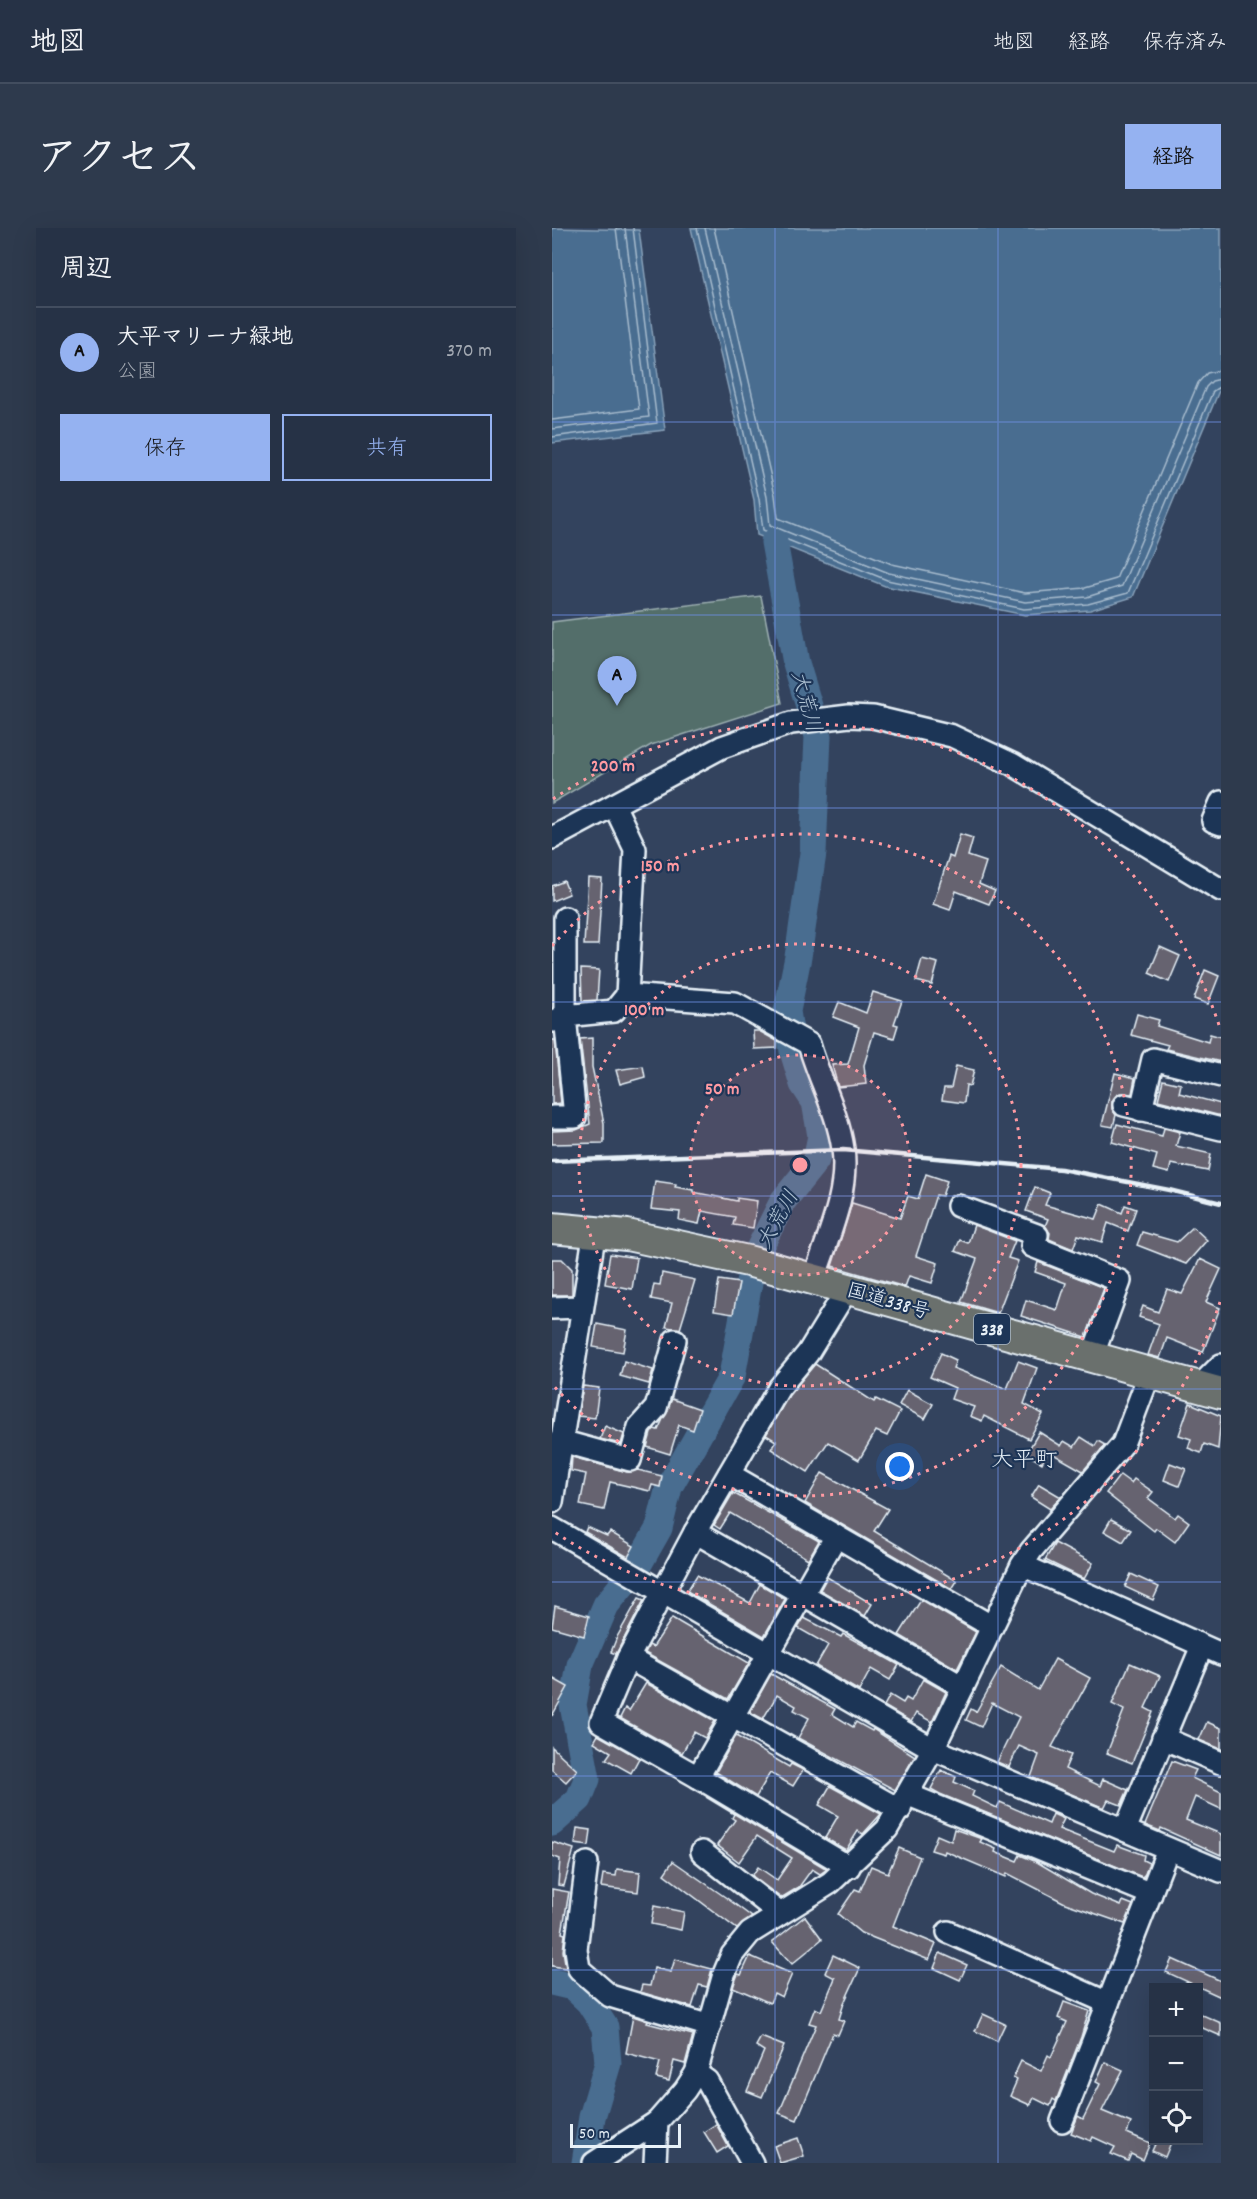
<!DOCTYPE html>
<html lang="ja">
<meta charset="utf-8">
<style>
body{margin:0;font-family:Dekko,"Klee One",sans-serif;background:#2e3a4d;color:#f1f3f6}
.controls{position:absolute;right:18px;bottom:18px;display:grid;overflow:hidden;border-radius:0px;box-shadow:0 6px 24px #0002}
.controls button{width:54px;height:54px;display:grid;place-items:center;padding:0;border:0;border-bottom:2px solid #424d5f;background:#263246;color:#f1f3f6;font:30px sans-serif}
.scale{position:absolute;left:18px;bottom:15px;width:111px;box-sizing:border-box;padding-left:6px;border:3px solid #e8f1f8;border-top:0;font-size:16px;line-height:21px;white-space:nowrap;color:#e8f1f8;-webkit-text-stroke:4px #1d3557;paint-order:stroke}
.you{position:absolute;left:348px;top:1239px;width:21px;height:21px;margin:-15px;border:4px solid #fff;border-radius:50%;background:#1a73e8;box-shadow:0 0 0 9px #1a73e833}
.badge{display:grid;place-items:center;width:39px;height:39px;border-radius:50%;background:#95b2f1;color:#111;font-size:20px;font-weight:700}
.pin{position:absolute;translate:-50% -50px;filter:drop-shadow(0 2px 3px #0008)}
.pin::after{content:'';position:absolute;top:32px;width:21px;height:18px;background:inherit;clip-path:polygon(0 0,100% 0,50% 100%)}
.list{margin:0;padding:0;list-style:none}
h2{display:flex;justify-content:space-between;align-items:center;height:78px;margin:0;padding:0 24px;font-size:26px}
h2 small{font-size:20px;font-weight:400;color:#a4aab3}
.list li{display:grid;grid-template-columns:39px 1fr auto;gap:18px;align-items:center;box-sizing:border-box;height:90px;padding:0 24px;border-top:2px solid #424d5f}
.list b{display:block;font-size:22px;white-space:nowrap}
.list p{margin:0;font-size:20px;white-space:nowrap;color:#a4aab3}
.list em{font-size:20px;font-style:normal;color:#a4aab3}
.actions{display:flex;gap:12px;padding:18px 24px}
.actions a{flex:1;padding:14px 0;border:2px solid #95b2f1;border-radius:0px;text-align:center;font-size:21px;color:#95b2f1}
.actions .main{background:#95b2f1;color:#111}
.icon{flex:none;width:33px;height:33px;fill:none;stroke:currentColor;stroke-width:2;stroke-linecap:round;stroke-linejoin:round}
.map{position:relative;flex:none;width:669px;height:1935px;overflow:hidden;border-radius:0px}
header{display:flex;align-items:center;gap:36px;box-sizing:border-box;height:84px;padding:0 30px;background:#263246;border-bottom:2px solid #424d5f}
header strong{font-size:28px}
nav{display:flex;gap:33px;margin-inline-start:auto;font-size:21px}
.intro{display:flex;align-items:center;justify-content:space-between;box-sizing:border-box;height:144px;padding:0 36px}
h1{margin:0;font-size:42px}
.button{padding:15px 27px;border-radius:0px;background:#95b2f1;color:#111;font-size:21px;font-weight:700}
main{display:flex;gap:36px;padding:0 36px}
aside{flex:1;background:#263246;border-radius:0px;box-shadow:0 6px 24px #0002}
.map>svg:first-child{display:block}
</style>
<header>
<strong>地図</strong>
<nav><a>地図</a><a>経路</a><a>保存済み</a></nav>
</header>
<div class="intro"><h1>アクセス</h1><a class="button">経路</a></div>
<main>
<aside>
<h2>周辺<small></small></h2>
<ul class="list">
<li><span class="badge">A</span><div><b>大平マリーナ緑地</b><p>公園</p></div><em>370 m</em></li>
</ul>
<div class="actions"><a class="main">保存</a><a>共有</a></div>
</aside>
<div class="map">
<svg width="669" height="1935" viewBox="0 0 669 1935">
<rect width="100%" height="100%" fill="#33435e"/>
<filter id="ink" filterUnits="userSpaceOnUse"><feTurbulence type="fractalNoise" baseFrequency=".0167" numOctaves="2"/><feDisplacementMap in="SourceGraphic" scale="12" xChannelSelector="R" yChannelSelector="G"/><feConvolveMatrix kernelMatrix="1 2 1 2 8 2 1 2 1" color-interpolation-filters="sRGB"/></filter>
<g filter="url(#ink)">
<!-- green -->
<path fill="#536e6b" stroke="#9eb0b2" stroke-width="1.5" d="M209,368L230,475L99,517L0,575V394Z"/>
<!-- water -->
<g fill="#496d90" stroke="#89a2ba" stroke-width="1.5">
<path d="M0,0L87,2L113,202L0,215Z"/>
<path d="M139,0H669V158L581,369L538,382L473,387L333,358L205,307L202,272Z"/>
</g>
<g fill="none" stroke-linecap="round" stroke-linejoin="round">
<!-- shore -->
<g stroke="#a8bcce" stroke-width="1.5">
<path d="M145,0L207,271L211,302L335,352L472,381L536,376L576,365L661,163L669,158"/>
<path d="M153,0L215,269L218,297L337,345L473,374L535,369L570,358L654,159L660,153L669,151"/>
<path d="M162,0L223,267L226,290L340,336L473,365L533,360L564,351L646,155L655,145L669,142"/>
<path d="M0,192L87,181L64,0"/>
<path d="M0,201L97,189L73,0"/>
<path d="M0,209L105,195L81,0"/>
</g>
<!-- river -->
<g stroke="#496d90" stroke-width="27">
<path d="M0,1595L27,1571L35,1551L21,1477L28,1437L54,1377L85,1339L107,1300L117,1259L180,1148L198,1049L208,1019L231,973L264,932L269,908L263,874L251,856L241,823L235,783L246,729L261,625L266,508L244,435L222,314"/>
<path d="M0,1754L21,1759L37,1774L53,1799L56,1835L40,1889L33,1935"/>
</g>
</g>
<!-- building -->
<g fill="#666470" stroke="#e8f1f8" stroke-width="1.5">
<path d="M408,606L421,610L416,628L434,634L427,656L443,663L437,676L404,663L398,682L381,676L397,628L401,630Z"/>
<path d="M36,650L50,651L46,717H32Z"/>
<path d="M12,653L17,666L0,673V658Z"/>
<path d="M608,719L628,728L617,754L597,745Z"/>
<path d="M370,731L386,735L380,757L364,753Z"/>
<path d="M29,741L47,742L45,772L30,773Z"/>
<path d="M653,742L667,748L656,776L642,771Z"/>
<path d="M321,764L350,773L342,796L346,797L342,810L322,804L312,837L314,856L286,859L280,837L296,836L307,799L281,789L287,774L314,785Z"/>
<path d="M585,786L607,792L605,798L656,814L658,806L669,809V834L614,821L616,817L579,807Z"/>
<path d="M201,803H207L225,813V820L202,821Z"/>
<path d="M40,810V839L52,895V915L0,916V903L24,902L38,896L28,811Z"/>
<path d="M0,812H3L9,875L0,876Z"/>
<path d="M91,838L93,849L68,856L64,842Z"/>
<path d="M404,838L422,842L418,858L414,857L412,875L390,872L392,860H399Z"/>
<path d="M563,845L583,850L580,866L568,865L560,873V881L564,887L561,899L550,897Z"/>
<path d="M611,852L629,856L627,865L669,876V888L606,872Z"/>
<path d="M565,896L610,908L612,900L628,904L624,918L659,926L656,943L619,936L617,945L601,941L605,927L560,914Z"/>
<path d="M374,946L395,953L390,968L384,967L364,1028L386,1035L380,1055L357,1048L353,1059L280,1038L300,975L348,990L356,968L366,971Z"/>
<path d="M103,953L124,956L123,959L141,962V964L185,973V970L205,973L201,1000L181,997L183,989L150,983L147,996L127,992L128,984L99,981Z"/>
<path d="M483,959L498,965L493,977L544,991L550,976L570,985L573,977L584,981L576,1003L556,995L550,1014L526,1007L521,1021L497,1011L498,1005L493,998L496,991L474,983Z"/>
<path d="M422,997L463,1013L456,1030L466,1033L446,1085L409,1074L425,1031L403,1023L408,1012L416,1015Z"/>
<path d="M641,999L655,1012L634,1036L585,1017L590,1004L625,1014Z"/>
<path d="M58,1026L85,1030L80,1061L53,1056Z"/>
<path d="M0,1031H10L20,1041V1067H0Z"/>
<path d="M648,1031L669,1041L654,1074L668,1080L651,1124L615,1110L608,1130L596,1127L607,1096L587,1089L591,1078L606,1084L615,1061L630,1066Z"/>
<path d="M486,1034L552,1060L534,1109L469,1088L474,1072L505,1082L514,1055L483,1044Z"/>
<path d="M110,1045L143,1052L128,1101L114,1099L120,1075L99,1071L102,1056L108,1057Z"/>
<path d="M167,1052L187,1055L181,1086L162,1083Z"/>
<path d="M45,1096L75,1102L71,1124L41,1119Z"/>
<path d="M389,1125L404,1132L401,1140L455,1161L466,1133L485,1140L472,1176L491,1186L477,1211L432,1188L430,1193L418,1188L422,1179L399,1171L403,1160L378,1149Z"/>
<path d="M72,1133L101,1142L97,1156L68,1148Z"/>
<path d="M263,1136L322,1174L324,1171L348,1183L335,1208L324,1203L307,1232L276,1214L256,1244L219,1221L224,1213L214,1207L237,1167Z"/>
<path d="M31,1158L47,1160L43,1190L26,1188Z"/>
<path d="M355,1162L381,1176L373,1191L347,1177Z"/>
<path d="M120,1171L148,1181L141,1202L127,1197L118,1226L95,1219L99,1205L102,1201L106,1202Z"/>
<path d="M638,1175L669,1188L666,1221L652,1216L649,1225L636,1220L639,1211L627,1207Z"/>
<path d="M53,1198L72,1206L69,1216L48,1211Z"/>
<path d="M487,1204L509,1218L512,1213L522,1219L529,1209L543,1218L546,1213L553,1217L531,1243L496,1223L490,1235L474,1226Z"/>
<path d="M20,1229L75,1244L86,1242L110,1248L108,1259L100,1257L98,1263L58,1254L52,1282L28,1277L34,1246L19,1243Z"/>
<path d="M618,1235L634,1241L627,1258L612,1252Z"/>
<path d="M270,1245L336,1281L322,1303L405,1353L400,1361L253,1275Z"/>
<path d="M568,1247L579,1255L582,1251L601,1264L596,1270L623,1290L626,1286L637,1294L623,1314L604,1300L602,1303L554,1265Z"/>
<path d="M487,1256L509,1269L498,1281L479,1269Z"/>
<path d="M181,1265L267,1313L256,1331L178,1285L168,1301L162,1297Z"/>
<path d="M559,1291L579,1302L571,1314L552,1303Z"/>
<path d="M35,1299L55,1308L58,1304L82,1318L76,1329L33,1304Z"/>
<path d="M503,1315L541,1335L532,1351L493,1332Z"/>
<path d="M579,1346L607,1359L601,1372L573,1359Z"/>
<path d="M145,1347L198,1375L208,1356L233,1371L212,1408L135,1363Z"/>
<path d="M275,1349L320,1376L313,1388L268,1362Z"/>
<path d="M87,1370L92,1372L64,1426L59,1424L65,1409Z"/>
<path d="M369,1372L424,1404L405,1441L347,1407Z"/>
<path d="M3,1378L37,1388L32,1408L0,1399Z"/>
<path d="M120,1390L197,1435L176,1471L93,1425L97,1417L101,1419Z"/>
<path d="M252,1390L289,1409L291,1406L347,1437L338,1452L319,1441L307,1463L264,1438L276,1417L246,1400Z"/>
<path d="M503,1431L538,1450L500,1519L519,1527L513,1541L548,1558L551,1551L576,1562L569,1577L556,1572L552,1580L479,1549L487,1527L467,1518L457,1539L445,1534L467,1489L440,1475L429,1499L414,1492L419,1481L424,1484L449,1439L486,1462Z"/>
<path d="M578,1435L608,1448L593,1480L601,1484L580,1535L555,1525L572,1482L560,1476Z"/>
<path d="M219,1446L283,1481L280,1486L301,1499L304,1494L320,1503L321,1501L363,1528L343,1562L246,1510L257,1490L242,1482L244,1478L225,1467L211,1491L198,1484Z"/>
<path d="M0,1450L16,1459L0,1488Z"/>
<path d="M371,1451L394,1464L380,1494L364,1485L359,1494L332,1478L338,1467L351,1475L354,1470L359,1473Z"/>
<path d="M94,1455L163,1493L153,1510L142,1504L130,1525L68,1490L73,1480L77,1483Z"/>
<path d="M655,1494L669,1500V1521L647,1512Z"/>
<path d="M46,1507L87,1530L79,1545L54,1531L59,1524L42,1514Z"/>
<path d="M184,1508L237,1539L239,1536L251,1542L241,1558L218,1545L204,1569L164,1544Z"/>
<path d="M0,1519L25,1542L14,1554L0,1542Z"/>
<path d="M620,1533L644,1542L640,1550L669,1564V1581L643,1569L634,1592L669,1606V1627L609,1600L608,1603L593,1597Z"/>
<path d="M389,1542L404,1549L402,1554L422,1563L420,1568L445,1580L448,1574L497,1596L501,1586L512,1591L507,1601L562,1623L565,1617L592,1627L591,1632L597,1635L593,1646L590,1649L388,1566L379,1561Z"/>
<path d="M278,1558L329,1586L311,1606L306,1603L294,1622L273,1610L286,1588L267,1577Z"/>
<path d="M154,1569L275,1641L268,1646L260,1641L247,1659L229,1670L200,1648L206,1639L225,1652L240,1630L205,1608L187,1634L165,1617L183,1592L180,1590L182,1586Z"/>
<path d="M25,1600L39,1602L37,1618L23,1616Z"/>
<path d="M402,1601L430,1611L428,1614L444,1621L443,1624L465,1633L468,1627L485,1634L539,1666L569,1678L571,1673L581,1677L573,1696L513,1675L455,1645L454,1649L393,1623L392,1626L379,1622L385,1607L399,1613Z"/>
<path d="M0,1614L22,1621L12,1658L6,1657L8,1631L0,1628Z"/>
<path d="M347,1620L368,1629L341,1698L384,1716L377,1732L309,1705L286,1686L303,1661L308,1663L319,1638L336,1645Z"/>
<path d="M121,1633L176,1671L200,1689L185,1701L112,1646Z"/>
<path d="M65,1641L88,1644L86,1664L49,1659L51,1646L64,1648Z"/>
<path d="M0,1661L17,1664L10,1705L13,1706L11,1723L14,1740L0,1738Z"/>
<path d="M102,1678L132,1684L129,1702L99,1696Z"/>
<path d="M253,1688L270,1711L240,1736L220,1714Z"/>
<path d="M388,1725L415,1737L408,1752L382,1740Z"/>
<path d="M281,1727L308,1740L292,1775L287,1791L292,1793L286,1807L281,1805L245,1892L227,1885L264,1797L257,1795L263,1780L269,1783L283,1750L273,1745Z"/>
<path d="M198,1728L240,1746L230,1769L222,1765L218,1775L181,1759L186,1746L189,1747Z"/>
<path d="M123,1731L160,1741L155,1759L147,1757L140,1779L88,1764L90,1757L98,1758L102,1740L119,1744Z"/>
<path d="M620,1731L669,1753V1769L614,1744Z"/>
<path d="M512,1774L537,1783L529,1809L504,1873L501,1871L498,1878L482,1870L478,1877L458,1868L465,1852L461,1850L469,1833L489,1843L496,1827L499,1829L515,1794L506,1790Z"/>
<path d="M646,1785L669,1795V1808L646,1798Z"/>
<path d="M431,1786L453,1796L445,1813L423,1803Z"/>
<path d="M81,1788L96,1793L95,1795L141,1807L133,1836L122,1833L117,1853L104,1850L108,1834L74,1825Z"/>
<path d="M209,1809L232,1818L210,1869L195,1863L212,1823L204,1818Z"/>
<path d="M553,1834L571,1842L550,1883L579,1895L575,1905L598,1915L591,1932L579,1926L576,1933L559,1926L563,1919L541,1909L539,1913L519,1905L526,1888L531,1891L548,1856L544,1854Z"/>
<path d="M164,1896L176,1918L165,1925L152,1904Z"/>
<path d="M246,1910L252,1928L228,1935L222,1918Z"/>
<path d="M605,1912H620L613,1929L600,1923Z"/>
</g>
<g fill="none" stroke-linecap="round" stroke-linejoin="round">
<defs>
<g id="minor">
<path d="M669,574L661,593L669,596"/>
<path d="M0,610L170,519L239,495L297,488L321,489L400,508L460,536L669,662"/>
<path d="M13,690V788L62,783L75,767L83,621L62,577"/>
<path d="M75,767L183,775L257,816C267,851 286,885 291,921C297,965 275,1010 262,1051"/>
<path d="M572,877L669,901"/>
<path d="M589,882L601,831L669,848"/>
<path d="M0,889H23L13,788L1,793"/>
<path d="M406,978L485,1007L480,1018L568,1053L540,1129"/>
<path d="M0,1080L29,1079"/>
<path d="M647,1159L669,1137"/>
<path d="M9,1213L78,1232L87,1199L104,1180L123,1112"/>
<path d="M177,1246L439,1398"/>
<path d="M0,1274L43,1002"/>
<path d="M0,1300L381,1521L669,1643"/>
<path d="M143,1304L411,1459"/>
<path d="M284,1308L146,1549L297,1639"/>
<path d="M470,1337L669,1426"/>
<path d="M76,1430L348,1582"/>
<path d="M611,1510L669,1535"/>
<path d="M146,1549L49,1494L76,1430L143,1304L227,1160L256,1125L296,1060"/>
<path d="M357,1567L599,1666"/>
<path d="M573,1602L650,1418"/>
<path d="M150,1624L227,1685"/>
<path d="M35,1635L24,1721L27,1741L58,1768L158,1798"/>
<path d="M396,1704L556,1775"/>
<path d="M144,1845L155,1853L200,1935"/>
<path d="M510,1893L616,1621"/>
<path d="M42,1935L105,1894L133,1862L144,1845L172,1746L180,1727L198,1705L278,1655L335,1601L381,1521L470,1337L479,1323L571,1216L597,1147"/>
<path d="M103,1935L105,1894"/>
</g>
<path id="highway" d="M0,1000L75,1007L196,1033L669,1165"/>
</defs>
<!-- minor casing -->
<use href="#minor" stroke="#e8f1f8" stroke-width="26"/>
<!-- highway casing -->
<use href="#highway" stroke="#e8f1f8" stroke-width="34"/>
<!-- minor -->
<use href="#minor" stroke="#1d3557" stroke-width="21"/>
<!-- highway -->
<use href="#highway" stroke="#6b706d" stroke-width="30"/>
<!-- rail -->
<path stroke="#e8f1f8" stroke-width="4.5" d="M0,933L291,922L509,941L617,962L669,975"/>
</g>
</g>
<!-- grid -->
<path fill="none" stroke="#6e8fe5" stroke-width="1.5" stroke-opacity="0.55" d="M223,0V1935M446,0V1935M0,194H669M0,387H669M0,580H669M0,774H669M0,968H669M0,1161H669M0,1354H669M0,1548H669M0,1742H669"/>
<!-- distance rings -->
<circle cx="248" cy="937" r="110" fill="#ff9aa2" fill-opacity=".12"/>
<g fill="none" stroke="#ff9aa2" stroke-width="3" stroke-dasharray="3 6">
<circle cx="248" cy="937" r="110"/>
<circle cx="248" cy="937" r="221"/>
<path d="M0 718A331 331 0 1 1 0 1156"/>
<path d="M668 1074A442 442 0 0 1 1 1303M1 571A442 442 0 0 1 668 800"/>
</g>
<g text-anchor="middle" stroke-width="4.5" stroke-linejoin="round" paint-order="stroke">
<!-- shield labels -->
<rect fill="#1d3557" stroke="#abb9c8" stroke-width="1.5" x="422" y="1086" width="36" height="30" rx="4.5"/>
<g font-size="18" font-weight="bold" fill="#e8f1f8">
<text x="440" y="1107">338</text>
</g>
<!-- street labels -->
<g font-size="20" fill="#e8f1f8" stroke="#1d3557">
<text transform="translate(337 1072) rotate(16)" y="7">国道338号</text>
</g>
<!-- water labels -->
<g font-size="21" font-style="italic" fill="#b0c3d4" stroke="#1d3557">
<text transform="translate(255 473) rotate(75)" y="7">大荒川</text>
<text transform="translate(225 991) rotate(-61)" y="7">大荒川</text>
</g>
<!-- quarter labels -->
<g font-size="22" fill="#e8f1f8" stroke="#1d3557">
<text x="472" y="1238">大平町</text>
</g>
</g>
<circle cx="248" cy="937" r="9" fill="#ff9aa2" stroke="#1d3557" stroke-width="3"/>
<g font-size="18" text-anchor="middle" font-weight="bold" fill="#ff9aa2" stroke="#1d3557" stroke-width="4.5" stroke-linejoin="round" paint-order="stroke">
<text x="61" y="543">200 m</text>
<text x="108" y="643">150 m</text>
<text x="92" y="787">100 m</text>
<text x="170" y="866">50 m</text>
</g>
</svg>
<div class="controls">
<button>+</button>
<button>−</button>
<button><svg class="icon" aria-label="locate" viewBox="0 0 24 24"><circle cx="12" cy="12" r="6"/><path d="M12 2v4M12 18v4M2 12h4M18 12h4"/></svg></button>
</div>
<div class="scale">50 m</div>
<div class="you"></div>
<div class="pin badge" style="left:65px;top:478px">A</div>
</div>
</main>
